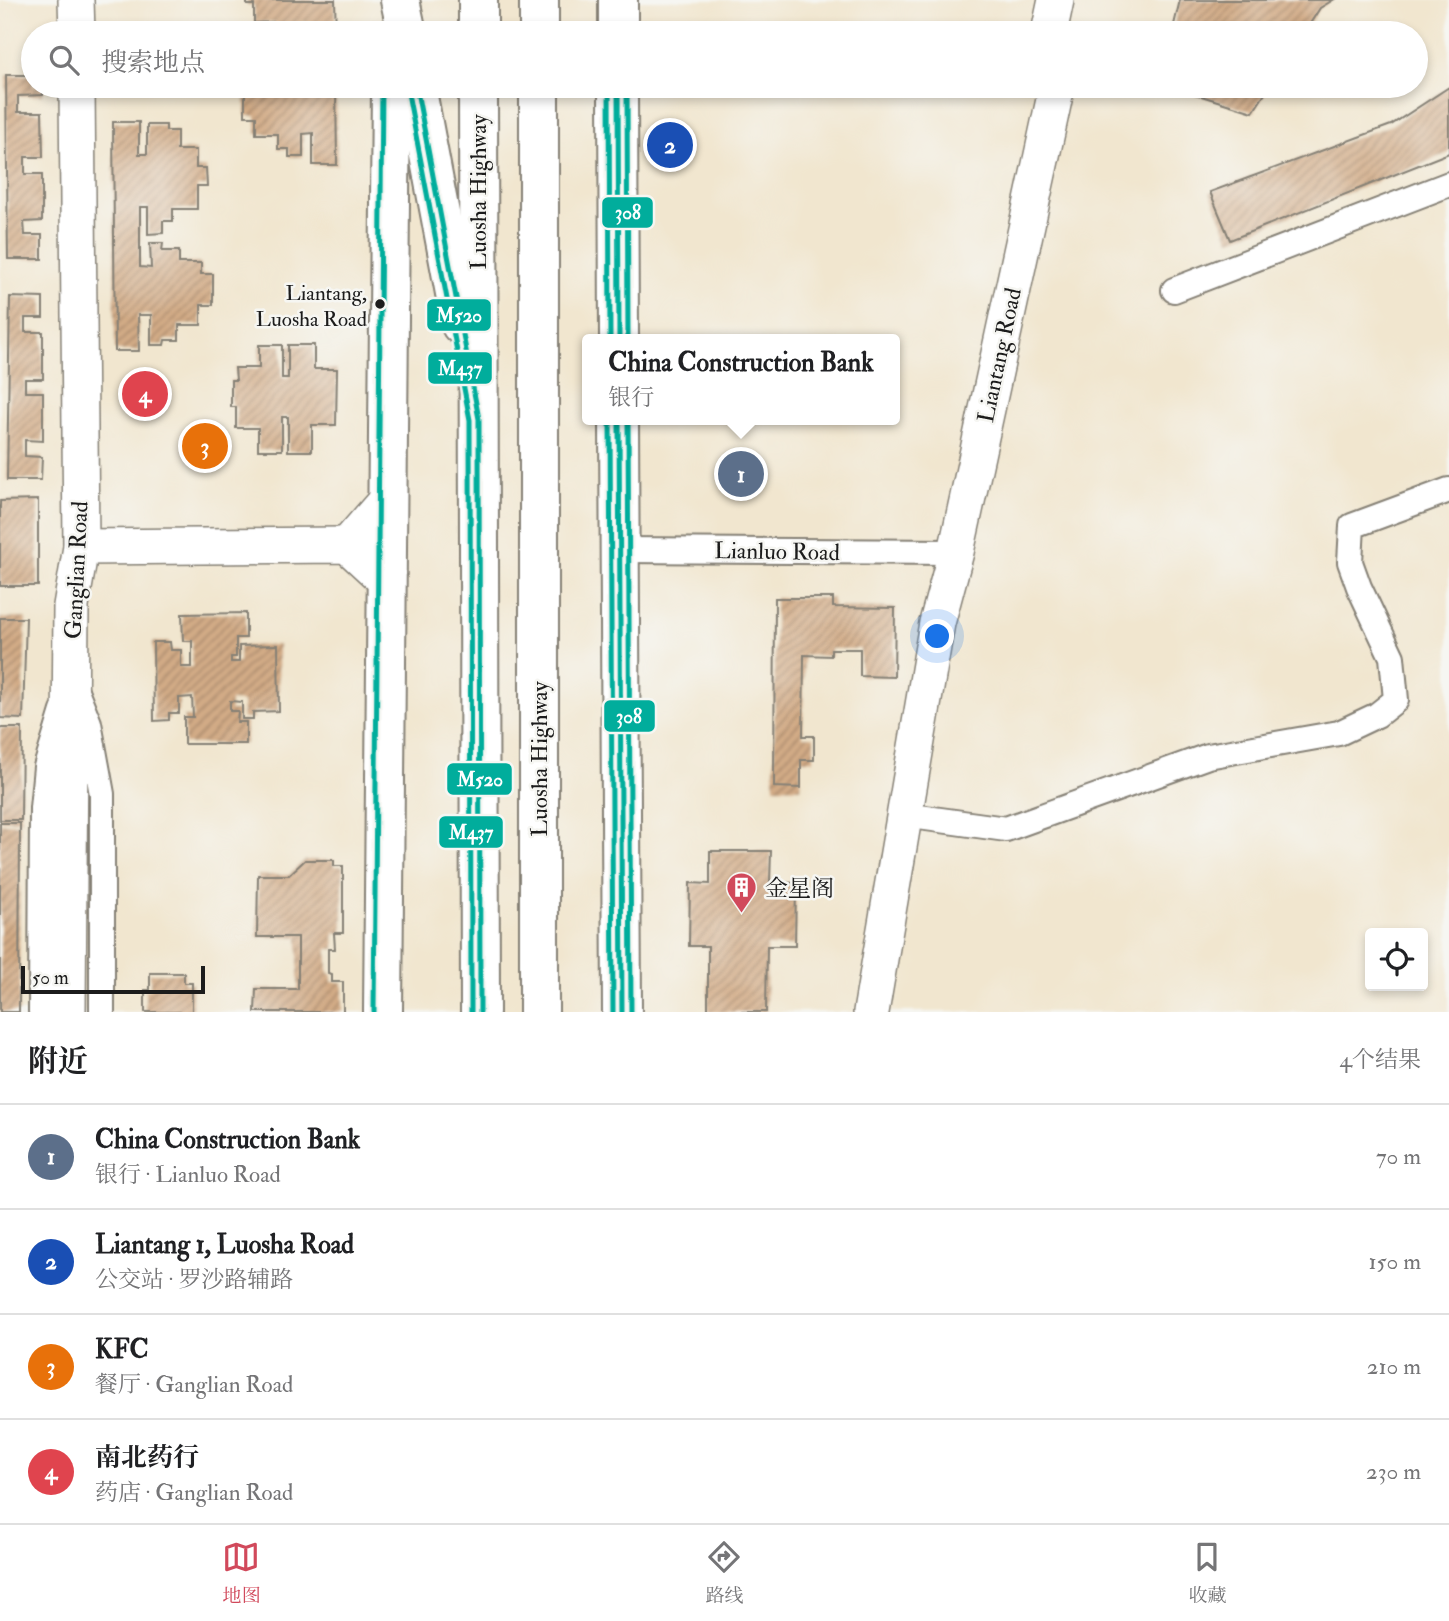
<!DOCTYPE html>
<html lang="zh">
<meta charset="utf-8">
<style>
body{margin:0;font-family:"IM FELL Double Pica","Noto Serif SC",serif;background:#f2f2f2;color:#202124}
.controls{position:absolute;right:21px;bottom:21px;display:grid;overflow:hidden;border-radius:7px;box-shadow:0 4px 10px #0003}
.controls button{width:63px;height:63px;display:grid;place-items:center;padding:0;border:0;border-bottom:2px solid #e0e0e0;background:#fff;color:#202124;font:35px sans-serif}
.scale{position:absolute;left:21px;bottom:18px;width:184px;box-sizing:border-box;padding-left:7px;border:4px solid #1c1c1c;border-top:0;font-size:19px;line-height:24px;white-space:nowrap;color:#1c1c1c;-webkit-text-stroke:5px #f6f6f2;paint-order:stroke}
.you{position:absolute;left:938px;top:637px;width:24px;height:24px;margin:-18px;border:5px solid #fff;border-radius:50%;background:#1a73e8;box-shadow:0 0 0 10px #1a73e833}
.badge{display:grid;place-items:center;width:46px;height:46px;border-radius:50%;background:#d1495b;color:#fff;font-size:23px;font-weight:700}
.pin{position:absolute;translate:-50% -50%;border:4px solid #fff;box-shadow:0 2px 7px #0006}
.popup{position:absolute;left:582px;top:334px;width:318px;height:91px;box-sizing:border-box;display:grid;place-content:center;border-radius:7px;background:#fff;filter:drop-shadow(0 2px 5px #0005);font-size:23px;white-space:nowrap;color:#757577}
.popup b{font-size:26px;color:#202124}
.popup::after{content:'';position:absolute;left:50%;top:100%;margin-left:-14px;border:14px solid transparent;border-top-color:#fff}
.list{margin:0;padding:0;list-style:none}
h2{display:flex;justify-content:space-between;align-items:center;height:91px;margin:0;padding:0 28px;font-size:30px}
h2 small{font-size:23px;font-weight:400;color:#757577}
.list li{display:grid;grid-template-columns:46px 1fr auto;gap:21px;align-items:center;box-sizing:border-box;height:105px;padding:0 28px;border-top:2px solid #e0e0e0}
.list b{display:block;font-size:26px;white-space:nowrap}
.list p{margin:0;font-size:23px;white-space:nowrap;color:#757577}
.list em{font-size:23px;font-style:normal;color:#757577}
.icon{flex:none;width:38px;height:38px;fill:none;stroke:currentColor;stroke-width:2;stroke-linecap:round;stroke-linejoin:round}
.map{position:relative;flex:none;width:1449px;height:1012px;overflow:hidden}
.search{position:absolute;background:#fff;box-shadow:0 4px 10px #0003;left:21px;right:21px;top:21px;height:77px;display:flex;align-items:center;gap:18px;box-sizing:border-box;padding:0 24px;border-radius:38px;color:#757577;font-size:26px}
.sheet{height:511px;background:#fff}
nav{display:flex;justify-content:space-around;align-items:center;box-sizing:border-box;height:98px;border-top:2px solid #e0e0e0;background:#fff;font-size:19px;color:#757577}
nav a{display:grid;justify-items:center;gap:4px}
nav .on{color:#d1495b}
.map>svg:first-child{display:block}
</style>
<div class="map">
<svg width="1449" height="1012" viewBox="0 0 1449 1012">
<defs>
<pattern id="building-hatch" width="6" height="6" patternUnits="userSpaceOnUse" patternTransform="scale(1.75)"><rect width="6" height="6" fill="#d2ab86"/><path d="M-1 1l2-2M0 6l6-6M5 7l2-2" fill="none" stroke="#aa8a6d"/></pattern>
</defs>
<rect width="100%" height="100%" fill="#f6f6f2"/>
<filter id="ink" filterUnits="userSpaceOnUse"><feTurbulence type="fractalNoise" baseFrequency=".0143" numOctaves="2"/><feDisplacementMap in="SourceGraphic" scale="14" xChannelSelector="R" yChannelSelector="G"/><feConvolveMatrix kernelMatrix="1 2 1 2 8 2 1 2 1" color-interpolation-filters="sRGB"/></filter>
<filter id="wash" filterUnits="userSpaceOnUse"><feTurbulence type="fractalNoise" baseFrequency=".00686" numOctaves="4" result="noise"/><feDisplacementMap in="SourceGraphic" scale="28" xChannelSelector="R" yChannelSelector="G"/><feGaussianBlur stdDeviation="1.57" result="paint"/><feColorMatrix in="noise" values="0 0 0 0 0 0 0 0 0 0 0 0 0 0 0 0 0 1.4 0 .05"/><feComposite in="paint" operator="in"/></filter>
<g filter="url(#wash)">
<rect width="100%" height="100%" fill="#f1e6cf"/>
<g id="blocks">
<!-- building -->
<g fill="url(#building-hatch)">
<path d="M247,0H335L336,33H310V22H302V33H275L274,22L254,23V5H247Z"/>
<path d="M1180,0H1333L1320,8L1304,33H1172Z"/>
<path d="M6,75H33V86H43V95L18,96V112H42L43,157H25V174H42V221L24,222L25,235H42V259H8Z"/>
<path d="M245,86H336L337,165H313V133L303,134V157H289V149H278V134H256V116H245Z"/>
<path d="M1169,86H1270L1253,112Z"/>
<path d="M1449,87V153L1230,240L1210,192L1391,125Z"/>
<path d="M113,122H139V154H147V125H166V131H177V150H196V168H206L207,186H197V209H173V221H163V233L148,234V207H140V267L151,268L150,243H163L162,251H179V263H201V274H213V305H201V325H179V340H165L164,345H151V315H138L139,351H115Z"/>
<path d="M10,297L43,298V318H25V332H43V379H25V392H43V441L25,440V456L42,457L41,480H7Z"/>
<path d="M259,345H282V378H288V345H314V369H337L336,425H312V451H288V417H282V450H258V428H236V407H231V380H236L235,368H259Z"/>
<path d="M38,500V586H0V501Z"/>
<path d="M775,598H833V607L895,608L894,677L860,676V649H831V656L804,655L803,736H814V760H801V788L774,787Z"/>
<path d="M246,613V638H236V657H231V662H239V646L278,645L279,711L253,712V719H242V702L230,701V711H238L237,722H246V744H184V717H193L192,697L179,698V713H169V720L154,721L153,642H170L171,650H181V667H192V641H183L182,614Z"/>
<path d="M0,618H26L23,719L0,718Z"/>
<path d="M0,728H22L21,820H0Z"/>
<path d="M0,823H20L19,1012H0Z"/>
<path d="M710,851H771L770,882L796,883L795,946H767L766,1012H708V946H689L690,883L710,884Z"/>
<path d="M305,860H334V866H343V933H334L335,949H328V973L332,974V982H343V1012H255L256,989H298V937H257L258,875H289Z"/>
<path d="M150,973H184V983H192V1012H145V990H150Z"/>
</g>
</g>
</g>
<g filter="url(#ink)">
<use href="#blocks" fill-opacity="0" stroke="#868176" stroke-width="2"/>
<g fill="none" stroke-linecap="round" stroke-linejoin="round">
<defs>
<g id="street">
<path d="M1174,290L1449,184"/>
<path d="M619,550L956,552"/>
<path d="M75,688L89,723L102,794V1012"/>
<path d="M904,815L1006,829L1208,756L1339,733L1377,715L1396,700L1392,657L1359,587L1350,562L1352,526L1449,490"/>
<path d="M41,1012L42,808L46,767L63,711"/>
</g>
<g id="secondary">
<path d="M76,0L77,33"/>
<path d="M1049,33L1056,0"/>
<path d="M347,545L387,499"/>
<path d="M81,547L347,545L387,582"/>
<path d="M68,1012L71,606L81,547L77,86"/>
<path d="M871,1012L937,623L956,552L1057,86"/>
</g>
<g id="primary">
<path d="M618,0V33"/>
<path d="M618,86L619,339"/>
<path d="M619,420L622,1012"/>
<path d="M383,1012L391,86"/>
</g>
<g id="highway">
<path d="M400,0L407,33"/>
<path d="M478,0V33"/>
<path d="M539,33V0"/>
<path d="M416,86L461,325"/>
<path d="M478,86L480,1012"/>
<path d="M539,1012V86"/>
</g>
</defs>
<!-- street casing -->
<use href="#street" stroke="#868176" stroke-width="28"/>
<!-- secondary casing -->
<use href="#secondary" stroke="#868176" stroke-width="38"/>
<!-- primary casing -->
<use href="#primary" stroke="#868176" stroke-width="42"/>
<!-- highway casing -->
<use href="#highway" stroke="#868176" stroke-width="42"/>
<!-- street -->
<use href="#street" stroke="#fff" stroke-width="24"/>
<!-- secondary -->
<use href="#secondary" stroke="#fff" stroke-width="35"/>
<!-- primary -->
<use href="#primary" stroke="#fff" stroke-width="38"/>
<!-- highway -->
<use href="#highway" stroke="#fff" stroke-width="38"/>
<defs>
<g id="bus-1">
<path d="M416,86L479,419L480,1012"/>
<path d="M618,86L619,339"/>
<path d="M619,420L622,1012"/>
</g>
<g id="bus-2">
<path d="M609,86L610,339"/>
<path d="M407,88L470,420L471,1012"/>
<path d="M610,420L613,1012"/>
</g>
<g id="bus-3">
<path d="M627,86L628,339"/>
<path d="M628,420L631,1012"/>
<path d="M374,1012L382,86"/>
</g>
</defs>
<!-- bus-1 casing -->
<use href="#bus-1" stroke="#f6f6f2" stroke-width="10"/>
<!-- bus-2 casing -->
<use href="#bus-2" stroke="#f6f6f2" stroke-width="10"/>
<!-- bus-3 casing -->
<use href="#bus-3" stroke="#f6f6f2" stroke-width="10"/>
<!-- bus-1 -->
<use href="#bus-1" stroke="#01ad9c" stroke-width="5"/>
<!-- bus-2 -->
<use href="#bus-2" stroke="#01ad9c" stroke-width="5"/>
<!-- bus-3 -->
<use href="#bus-3" stroke="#01ad9c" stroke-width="5"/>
</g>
</g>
<!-- icons -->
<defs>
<symbol id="building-pin" viewBox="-11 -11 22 30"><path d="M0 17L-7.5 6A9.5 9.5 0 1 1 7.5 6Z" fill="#d1495b" stroke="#f6f6f2"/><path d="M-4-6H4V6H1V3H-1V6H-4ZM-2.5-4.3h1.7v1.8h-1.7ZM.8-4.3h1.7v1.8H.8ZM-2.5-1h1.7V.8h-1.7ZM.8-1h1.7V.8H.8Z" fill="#fff"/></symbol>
</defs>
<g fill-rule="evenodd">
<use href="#building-pin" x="724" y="870" width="35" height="47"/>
</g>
<!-- markers -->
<circle fill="#1c1c1c" stroke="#f6f6f2" stroke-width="2.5" cx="380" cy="304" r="6"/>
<g text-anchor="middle" stroke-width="5" stroke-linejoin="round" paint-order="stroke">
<!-- bus labels -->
<g font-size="21" fill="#1c1c1c" stroke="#f6f6f2" text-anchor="end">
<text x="367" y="300">Liantang,<tspan x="367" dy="26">Luosha Road</tspan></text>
</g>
<!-- street labels -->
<g font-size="23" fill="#1c1c1c" stroke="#f6f6f2">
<text transform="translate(478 192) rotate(-90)" y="8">Luosha Highway</text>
<text transform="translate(999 355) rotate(-78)" y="8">Liantang Road</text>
<text transform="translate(777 551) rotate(1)" y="8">Lianluo Road</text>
<text transform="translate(76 570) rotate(-87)" y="8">Ganglian Road</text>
<text transform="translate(539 759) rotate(-90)" y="8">Luosha Highway</text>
</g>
<!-- poi labels -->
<g font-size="23" fill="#1c1c1c" stroke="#f6f6f2" text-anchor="start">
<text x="765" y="896">金星阁</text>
</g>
</g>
<g stroke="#f6f6f2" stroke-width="2.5">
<rect x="601" y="196" width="53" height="33" rx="7" fill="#01ad9c"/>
<rect x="426" y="298" width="66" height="34" rx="7" fill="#01ad9c"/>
<rect x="427" y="351" width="66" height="34" rx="7" fill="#01ad9c"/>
<rect x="603" y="699" width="53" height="34" rx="7" fill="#01ad9c"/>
<rect x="446" y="762" width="67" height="34" rx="7" fill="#01ad9c"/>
<rect x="438" y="815" width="66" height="34" rx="7" fill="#01ad9c"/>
</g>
<g font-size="19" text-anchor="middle" font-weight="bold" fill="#fff">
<text x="628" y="219">308</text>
<text x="459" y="322">M520</text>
<text x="460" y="375">M437</text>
<text x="629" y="723">308</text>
<text x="480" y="786">M520</text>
<text x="471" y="839">M437</text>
</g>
</svg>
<div class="controls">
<button><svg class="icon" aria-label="locate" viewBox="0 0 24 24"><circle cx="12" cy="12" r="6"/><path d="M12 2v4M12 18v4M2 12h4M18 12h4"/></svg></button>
</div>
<div class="scale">50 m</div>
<div class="you"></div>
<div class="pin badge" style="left:741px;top:474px;background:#5c6f8a">1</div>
<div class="popup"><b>China Construction Bank</b>银行</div>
<div class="pin badge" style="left:670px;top:145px;background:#1a4fb4">2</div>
<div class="pin badge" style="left:205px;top:446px;background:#e8710a">3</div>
<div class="pin badge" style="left:145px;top:394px;background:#e0444e">4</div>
<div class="search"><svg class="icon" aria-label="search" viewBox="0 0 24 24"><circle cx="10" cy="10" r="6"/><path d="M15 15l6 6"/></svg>搜索地点</div>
</div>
<section class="sheet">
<h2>附近<small>4个结果</small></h2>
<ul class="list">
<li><span class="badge" style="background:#5c6f8a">1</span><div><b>China Construction Bank</b><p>银行 · Lianluo Road</p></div><em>70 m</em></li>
<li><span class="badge" style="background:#1a4fb4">2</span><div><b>Liantang 1, Luosha Road</b><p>公交站 · 罗沙路辅路</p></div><em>150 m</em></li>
<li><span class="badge" style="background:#e8710a">3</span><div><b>KFC</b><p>餐厅 · Ganglian Road</p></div><em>210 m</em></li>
<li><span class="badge" style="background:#e0444e">4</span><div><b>南北药行</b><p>药店 · Ganglian Road</p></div><em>230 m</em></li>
</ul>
</section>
<nav>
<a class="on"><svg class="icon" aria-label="map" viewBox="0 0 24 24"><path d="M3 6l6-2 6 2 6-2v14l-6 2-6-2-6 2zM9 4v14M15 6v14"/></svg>地图</a>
<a><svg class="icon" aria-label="directions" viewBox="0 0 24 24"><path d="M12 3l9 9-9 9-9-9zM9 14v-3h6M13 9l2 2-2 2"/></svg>路线</a>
<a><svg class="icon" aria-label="saved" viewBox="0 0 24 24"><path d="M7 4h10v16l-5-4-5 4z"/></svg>收藏</a>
</nav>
